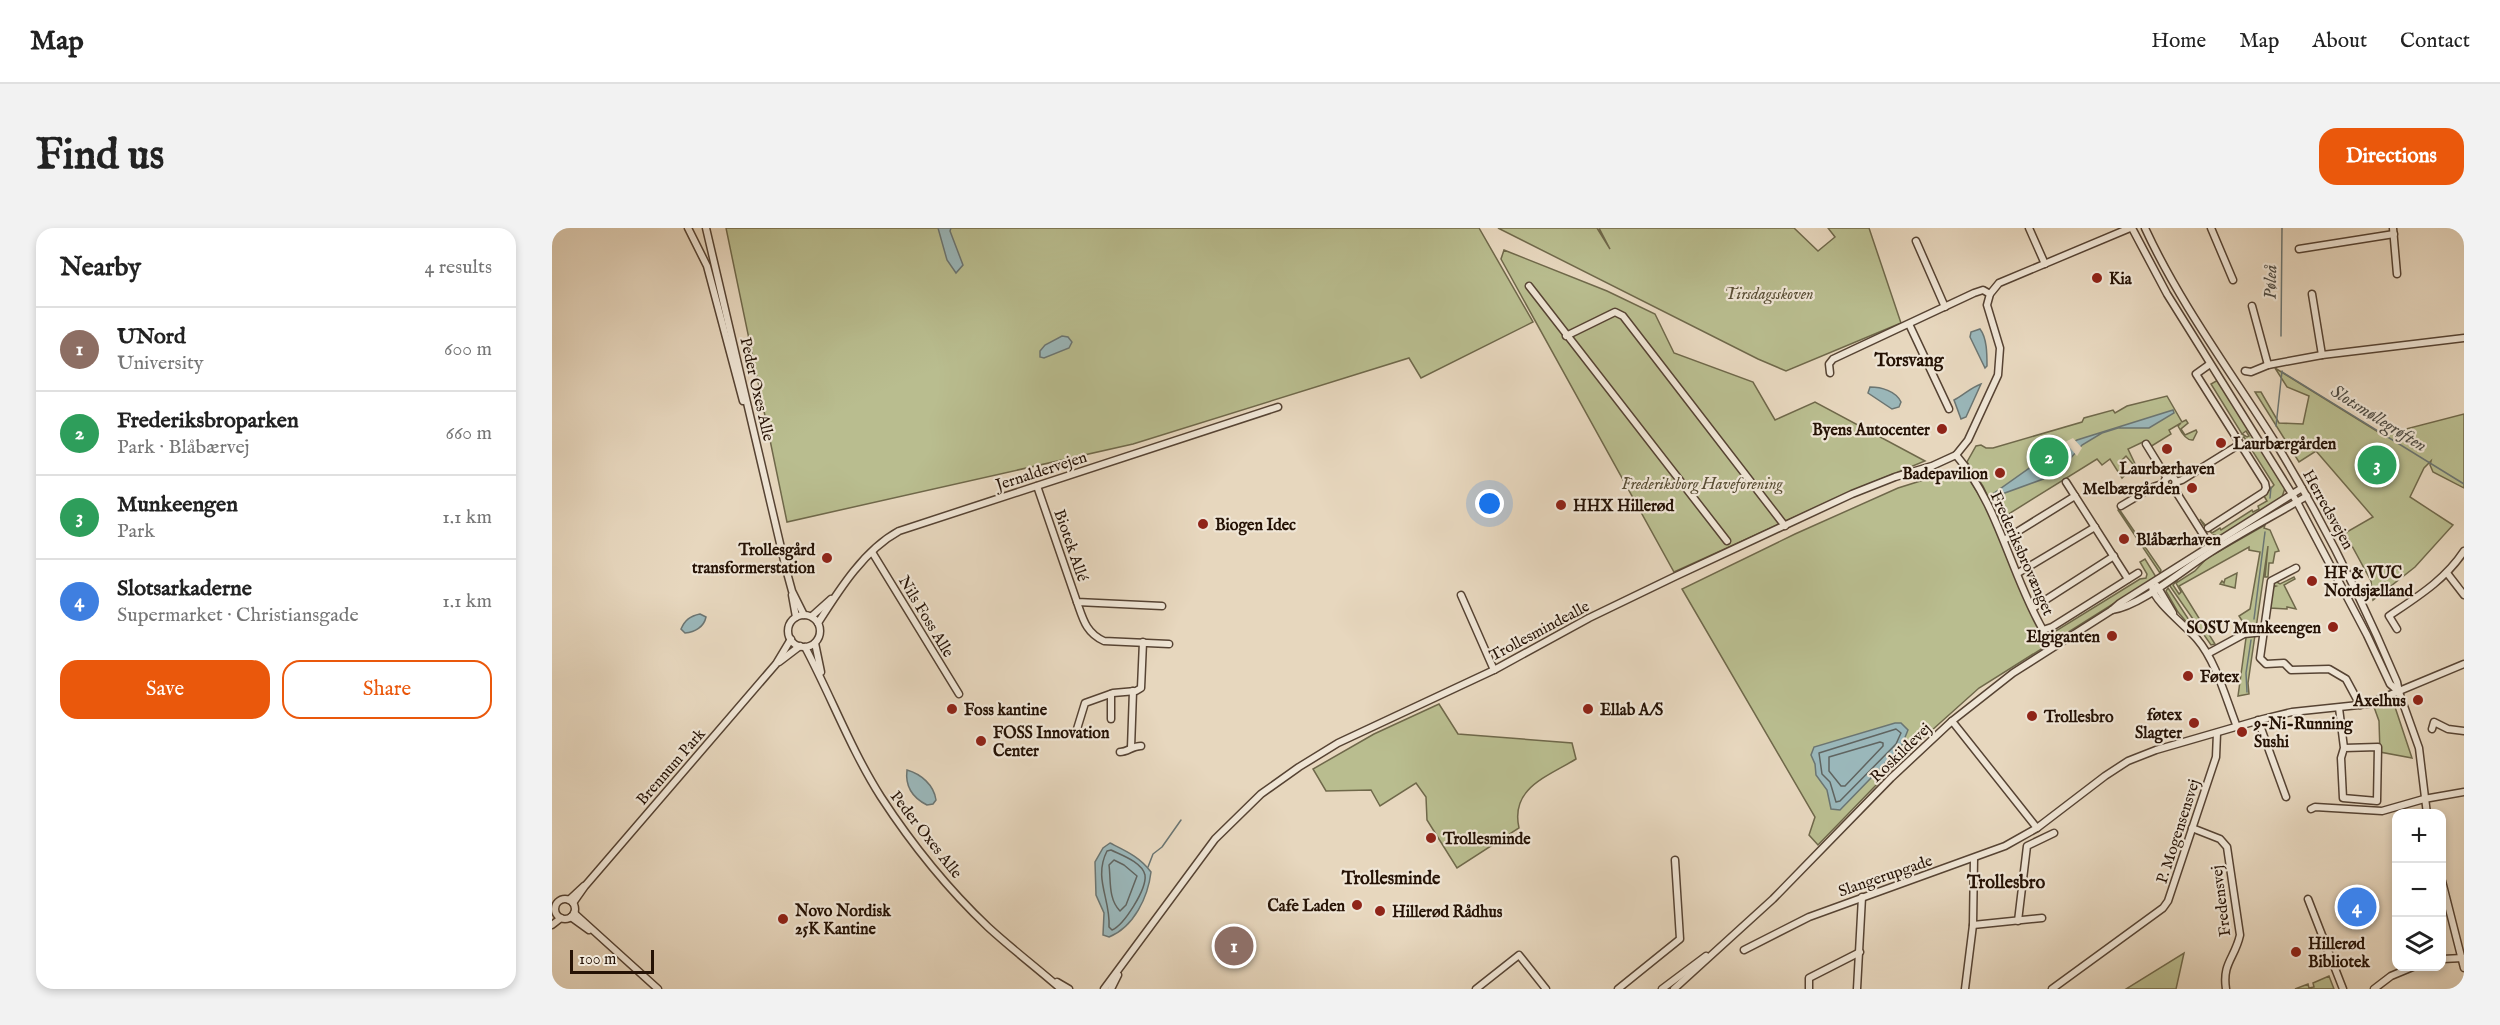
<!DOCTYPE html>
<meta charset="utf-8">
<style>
body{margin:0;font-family:"IM FELL English",serif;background:#f2f2f2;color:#222}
.controls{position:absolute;right:18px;bottom:18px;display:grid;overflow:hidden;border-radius:12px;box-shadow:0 3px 9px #0003}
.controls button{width:54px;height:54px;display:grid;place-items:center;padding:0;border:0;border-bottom:2px solid #e0e0e0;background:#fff;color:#222;font:30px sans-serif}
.scale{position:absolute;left:18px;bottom:15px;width:84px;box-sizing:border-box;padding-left:6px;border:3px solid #251205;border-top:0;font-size:16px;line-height:21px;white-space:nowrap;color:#251205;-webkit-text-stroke:4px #efe5d5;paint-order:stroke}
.you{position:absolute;left:938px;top:276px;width:21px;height:21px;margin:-15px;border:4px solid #fff;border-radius:50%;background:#1a73e8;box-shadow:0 0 0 9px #1a73e833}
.badge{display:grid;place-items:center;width:39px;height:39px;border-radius:50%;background:#ea580c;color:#fff;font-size:20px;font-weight:700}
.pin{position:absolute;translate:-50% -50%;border:3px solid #fff;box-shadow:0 2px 6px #0006}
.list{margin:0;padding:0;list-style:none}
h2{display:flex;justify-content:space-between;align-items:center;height:78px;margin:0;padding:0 24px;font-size:26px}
h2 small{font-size:20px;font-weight:400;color:#767676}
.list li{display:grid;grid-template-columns:39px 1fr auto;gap:18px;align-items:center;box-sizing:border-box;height:84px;padding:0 24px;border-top:2px solid #e0e0e0}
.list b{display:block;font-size:22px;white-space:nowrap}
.list p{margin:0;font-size:20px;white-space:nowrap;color:#767676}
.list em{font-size:20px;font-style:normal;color:#767676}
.actions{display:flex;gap:12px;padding:18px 24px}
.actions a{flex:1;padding:14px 0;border:2px solid #ea580c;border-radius:18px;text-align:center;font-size:21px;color:#ea580c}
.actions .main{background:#ea580c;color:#fff}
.icon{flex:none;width:33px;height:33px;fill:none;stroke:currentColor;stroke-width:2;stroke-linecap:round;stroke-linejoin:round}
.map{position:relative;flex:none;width:1912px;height:761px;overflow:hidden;border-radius:18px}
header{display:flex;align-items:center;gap:36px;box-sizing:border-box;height:84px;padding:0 30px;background:#fff;border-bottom:2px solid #e0e0e0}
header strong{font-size:28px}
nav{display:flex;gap:33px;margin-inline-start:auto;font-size:21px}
.intro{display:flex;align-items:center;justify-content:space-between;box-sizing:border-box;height:144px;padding:0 36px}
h1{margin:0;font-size:42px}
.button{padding:15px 27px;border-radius:18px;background:#ea580c;color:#fff;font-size:21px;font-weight:700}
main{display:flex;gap:36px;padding:0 36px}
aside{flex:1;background:#fff;border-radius:18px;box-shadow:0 3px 9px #0003}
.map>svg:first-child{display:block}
</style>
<header>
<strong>Map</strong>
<nav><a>Home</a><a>Map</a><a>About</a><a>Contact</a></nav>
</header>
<div class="intro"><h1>Find us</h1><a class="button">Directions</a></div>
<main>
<aside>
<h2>Nearby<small>4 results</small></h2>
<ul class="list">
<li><span class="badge" style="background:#8d6e63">1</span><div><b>UNord</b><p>University</p></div><em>600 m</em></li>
<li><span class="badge" style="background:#2e9e5b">2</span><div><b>Frederiksbroparken</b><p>Park · Blåbærvej</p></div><em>660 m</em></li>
<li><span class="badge" style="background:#2e9e5b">3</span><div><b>Munkeengen</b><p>Park</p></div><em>1.1 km</em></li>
<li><span class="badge" style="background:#3f7fe0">4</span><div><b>Slotsarkaderne</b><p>Supermarket · Christiansgade</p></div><em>1.1 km</em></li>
</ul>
<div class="actions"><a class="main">Save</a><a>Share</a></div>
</aside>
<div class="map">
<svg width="1912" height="761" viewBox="0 0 1912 761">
<rect width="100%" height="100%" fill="#e7d7be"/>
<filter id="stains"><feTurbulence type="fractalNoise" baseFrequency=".00333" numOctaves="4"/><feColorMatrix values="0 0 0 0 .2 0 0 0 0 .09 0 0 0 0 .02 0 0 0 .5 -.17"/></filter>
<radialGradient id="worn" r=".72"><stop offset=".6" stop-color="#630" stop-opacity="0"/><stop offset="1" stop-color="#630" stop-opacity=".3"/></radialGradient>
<!-- green -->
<g fill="#b9bd8f" stroke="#6f684a" stroke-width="1.5">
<path d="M174,0H927L981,94L869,150L857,130L581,216L235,294Z"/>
<path d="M946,0H1045L1058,21L1047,0H1242L1266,23L1283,9L1276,0H1317L1349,95L1234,143L1206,131Z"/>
<path d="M952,22L1055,63L1103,86L1122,125L1201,154L1223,192L1263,174L1373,233L1302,262L1122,344L949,31Z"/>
<path d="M1723,140L1831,207L1912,186V260L1881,244L1878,237L1879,233L1872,240L1858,269L1901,297L1863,339L1821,372L1819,353L1793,305L1821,289L1764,223L1747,234L1703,164H1709L1727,195L1751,196L1757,168L1735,159Z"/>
<path d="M1666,152L1733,260L1730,269L1666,310L1661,309L1665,308C1658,305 1652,299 1648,291L1660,305L1668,300L1669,302L1700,282L1701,284L1707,281L1706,278L1715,273L1712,268L1722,257L1698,219L1693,220L1697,217L1692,209L1688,211L1686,209L1690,206L1695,209L1697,208L1694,203L1690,206L1659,156Z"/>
<path d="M1615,168L1630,194L1634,192L1636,195L1629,201L1633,207L1644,202L1645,204L1641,212C1634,213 1629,204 1626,198L1629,195L1617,202L1619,206L1598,219L1593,213L1576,221L1586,242L1574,228L1567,235L1573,247L1570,250L1558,231L1550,237L1545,231L1447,292L1431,258L1415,234L1424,218L1429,217L1434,220H1441L1530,194L1532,190L1561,182L1563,185L1575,178Z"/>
<path d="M1410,240L1434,278L1491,411L1588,351L1594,350L1595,346L1588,334L1593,331L1604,349L1427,460L1360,520L1266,617L1257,607L1263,589L1130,361L1243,306L1346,260Z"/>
<path d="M1567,281L1609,342L1608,345L1566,282Z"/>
<path d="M1713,297L1712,300L1718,302L1727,323L1723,324L1721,335H1717L1716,349H1713L1716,318L1696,455L1697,466L1686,468L1694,410L1699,399H1694L1687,388L1698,381L1708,324L1697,322V319L1627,358L1663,416L1659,417L1618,358L1619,354L1629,348L1621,357L1627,366L1629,364L1624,355L1643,343L1655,330Z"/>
<path d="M1685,345L1683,360L1668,356L1670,353L1672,355L1673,351Z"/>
<path d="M1742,349L1743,351L1732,357L1744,381L1735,379V381L1718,380L1721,359L1724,358L1720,357L1723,353L1728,356Z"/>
<path d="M1616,360L1652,415L1626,384L1614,363Z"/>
<path d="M1837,475L1842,476L1860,530L1828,524L1827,493L1822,479Z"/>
<path d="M887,476L906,506L1020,515L1024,531C995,549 958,560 967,600L905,640L875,592L874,569L864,555L828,578L819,562L774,563L761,541L822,506Z"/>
<path d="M1632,725L1624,761H1574Z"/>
<path d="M1777,748L1782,761H1743L1756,756L1757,760L1762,759L1761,755Z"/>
</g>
<!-- water -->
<g fill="#9ab7ba" stroke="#6b7572" stroke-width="1.5">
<path d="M386,0H399L398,3L411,37L404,45L395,32Z"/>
<path d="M1428,101C1435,110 1435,126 1435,138L1433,140L1418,109L1419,104Z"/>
<path d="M510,108L516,109L520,114L517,120L492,130L488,129V123L493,117Z"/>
<path d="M1429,156L1414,189L1409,191L1402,172C1412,167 1418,160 1429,156Z"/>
<path d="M1318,159C1329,159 1344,163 1349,174L1347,179L1340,181L1316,165Z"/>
<path d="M1621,182L1622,185L1597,200H1566L1550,205L1530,217L1505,246L1439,270L1438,268L1479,239L1525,212Z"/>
<path d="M148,386L154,389C152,399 143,404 133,405L129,401C133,392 138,388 148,386Z"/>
<path d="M1343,495H1349L1356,502L1349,519L1288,582L1279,581L1275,562L1264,547L1263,536L1259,527L1262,519Z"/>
<path d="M355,542C369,546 382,557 384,572L381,576L375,577C361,570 353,558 355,542Z"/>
<path d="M558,615C574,623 588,629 599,644C596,669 582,699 557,709L551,707L552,685L544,667L543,634L551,620Z"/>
</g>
<!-- pier -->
<path fill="#e7d7be" d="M1521,210L1530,220L1525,228L1513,214Z"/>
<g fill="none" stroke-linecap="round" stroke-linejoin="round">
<!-- shore -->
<g stroke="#606460" stroke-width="1.5">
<path d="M1508,227L1512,231C1506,240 1495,248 1484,246V242Z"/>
<path d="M1344,501L1349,505L1344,516L1288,573L1284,574L1278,554L1270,546L1267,525Z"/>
<path d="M1328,514L1331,515V518L1293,558H1289L1277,543V529Z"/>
<path d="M559,622C569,627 590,634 593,647C595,661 572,697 560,702L557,699C559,672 541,650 555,623Z"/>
<path d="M562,632L572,637L585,648L574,677L568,683C556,671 559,652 557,637Z"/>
</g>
<!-- stream -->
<g stroke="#6b7572" stroke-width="1.5">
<path d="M1729,108L1730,0"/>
<path d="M1730,144L1912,256"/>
<path d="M1724,198L1730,143"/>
<path d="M1718,270L1719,259"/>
<path d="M1702,391L1713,304"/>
<path d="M1695,464L1694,445L1699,412"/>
<path d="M596,639L601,626L610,619L629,592"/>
</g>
<defs>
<g id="minor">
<path d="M136,0L155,38L191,173"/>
<path d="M154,0L234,341L240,363L252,387"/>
<path d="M1477,0L1493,36"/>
<path d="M1580,0L1615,66L1745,274L1815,407L1838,456L1846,463"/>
<path d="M1593,0C1628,76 1679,144 1723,214C1770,291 1810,371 1845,454L1847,464L1867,520L1875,586"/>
<path d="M1659,0L1681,52"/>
<path d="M1841,0L1845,46"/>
<path d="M1364,13L1393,79"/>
<path d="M1747,21L1842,6"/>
<path d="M977,58L1175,313"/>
<path d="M1760,66L1770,127"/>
<path d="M1700,78L1716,137"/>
<path d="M1357,96L1397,181"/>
<path d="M1014,108L1063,84L1071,88L1233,298"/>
<path d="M1693,143L1699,144L1716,137L1770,127L1912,110"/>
<path d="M1278,145L1277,136L1281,131L1422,65L1431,62L1438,66"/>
<path d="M1594,216L1615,250"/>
<path d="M1404,227C1447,277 1458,345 1491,402L1500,399L1586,345"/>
<circle cx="1618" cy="254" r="5.5"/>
<path d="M1514,254L1576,351"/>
<path d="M1624,254L1630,252L1688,216"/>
<path d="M485,258L525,374L610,378"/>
<path d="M1621,259L1659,319"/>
<path d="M1569,278L1601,259L1613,255"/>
<path d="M1656,300L1712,264L1714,260L1713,255L1644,146L1658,136"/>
<path d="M1452,312L1523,268"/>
<path d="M320,324L407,466"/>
<path d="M1744,340L1719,353L1708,430L1714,436L1732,435L1739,442L1777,441L1794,451L1808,477"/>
<path d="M1466,345L1543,299"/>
<path d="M1895,345L1912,367"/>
<path d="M1605,358L1621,385"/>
<path d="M1600,359C1602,374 1634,398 1645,411C1664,433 1674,471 1685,499"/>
<path d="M240,367L244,389"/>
<path d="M909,367L942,442"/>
<path d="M525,374C531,391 534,405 552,413L617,416"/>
<path d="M1481,380L1562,328"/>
<path d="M1560,382C1589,378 1633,340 1659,324C1690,304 1723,287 1755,268"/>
<circle cx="252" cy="403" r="16"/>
<path d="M260,388L279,371"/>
<path d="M266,395C287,362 312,322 347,303L726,179"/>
<path d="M1845,401L1837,388C1865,369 1893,352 1912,323"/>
<path d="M263,415L269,444"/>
<path d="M253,419C279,468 299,522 329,569C359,615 396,661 436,699C460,721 485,740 509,761"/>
<path d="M1657,425L1692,406L1712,404"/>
<path d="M227,434L248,418"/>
<path d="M559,466V491"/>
<path d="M1787,480L1792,520L1789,530L1791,570L1825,573L1826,519L1792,520"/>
<path d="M1706,492L1734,569"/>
<path d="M1400,493L1485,600"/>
<path d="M525,501L533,475L561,465L584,463L589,460L591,414"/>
<path d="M1880,501L1882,494L1896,501L1912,503"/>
<path d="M579,520L581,463"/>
<path d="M568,524C576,524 580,518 589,518"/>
<path d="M1759,581L1763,579L1830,583L1872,571L1912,564"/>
<path d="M1640,600L1668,611L1675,619L1688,707C1683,730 1670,735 1674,761"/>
<path d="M1890,653L1912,740"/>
<path d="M1756,671L1791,761"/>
<circle cx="13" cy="681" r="10"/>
<path d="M17,672L32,658"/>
<path d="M21,675L33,658L224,436L239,411"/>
<path d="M22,685L106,761"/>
<path d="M19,689L37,702"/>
<path d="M1466,693L1475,618L1502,605"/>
<path d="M0,697L9,690"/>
<path d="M1421,697L1490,690"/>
<path d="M1192,722L1257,689L1453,618L1485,600L1553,548L1576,533L1604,522L1711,491L1740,484L1816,476L1912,436"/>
<path d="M1890,731L1911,730"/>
<path d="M505,754L517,761"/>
<path d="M552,761L663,611L709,566L747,539L786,515L942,442L1037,390L1124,348L1300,266L1343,249L1380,238L1404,227L1416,212L1446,147L1448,120L1435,77L1438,66L1447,55L1578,0"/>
<path d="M559,761L566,747"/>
<path d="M924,761L967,727L994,761"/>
<path d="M1066,761L1128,711L1123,632"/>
<path d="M1110,761L1154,728"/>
<path d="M1122,761L1221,671L1339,550L1400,493L1461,445L1560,382L1568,375L1750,260"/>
<path d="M1257,761V750L1308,724"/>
<path d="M1305,761L1310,669"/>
<path d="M1413,761L1421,697L1422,630"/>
<path d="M1500,761L1611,680L1616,673L1664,529L1665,505"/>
<path d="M1822,761L1839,748L1863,738"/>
</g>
</defs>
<!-- minor casing -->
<use href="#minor" stroke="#564333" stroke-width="9"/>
<!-- minor -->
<use href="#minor" stroke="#efe5d5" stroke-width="6"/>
</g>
<!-- markers -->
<g fill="#8f2418" stroke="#efe5d5" stroke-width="2">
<circle cx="1545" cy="50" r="6"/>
<circle cx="1390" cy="201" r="6"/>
<circle cx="1669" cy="215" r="6"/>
<circle cx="1615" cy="221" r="6"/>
<circle cx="1448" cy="245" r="6"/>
<circle cx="1640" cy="260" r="6"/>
<circle cx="1009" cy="277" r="6"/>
<circle cx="651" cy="296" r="6"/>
<circle cx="1572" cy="311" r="6"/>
<circle cx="275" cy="330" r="6"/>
<circle cx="1760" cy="353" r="6"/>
<circle cx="1781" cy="399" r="6"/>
<circle cx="1560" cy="408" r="6"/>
<circle cx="1636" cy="448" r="6"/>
<circle cx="1866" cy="472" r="6"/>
<circle cx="400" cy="481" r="6"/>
<circle cx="1036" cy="481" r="6"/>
<circle cx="1480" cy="488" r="6"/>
<circle cx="1642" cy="495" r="6"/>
<circle cx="1690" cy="504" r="6"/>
<circle cx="429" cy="513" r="6"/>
<circle cx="879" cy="610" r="6"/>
<circle cx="805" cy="677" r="6"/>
<circle cx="828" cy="683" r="6"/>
<circle cx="231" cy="691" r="6"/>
<circle cx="1744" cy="724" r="6"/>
</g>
<g text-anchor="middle" stroke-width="4.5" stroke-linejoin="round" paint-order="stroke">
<!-- poi labels -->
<g font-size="16" font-weight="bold" fill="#251205" stroke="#efe5d5" text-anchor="start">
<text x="1557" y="56">Kia</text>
<text x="1378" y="207" text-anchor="end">Byens Autocenter</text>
<text x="1681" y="221">Laurbærgården</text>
<text x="1615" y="246" text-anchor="middle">Laurbærhaven</text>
<text x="1436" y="251" text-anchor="end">Badepavilion</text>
<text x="1628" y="266" text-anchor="end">Melbærgården</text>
<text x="1021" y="283">HHX Hillerød</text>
<text x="663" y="302">Biogen Idec</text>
<text x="1584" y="317">Blåbærhaven</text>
<text x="263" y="327" text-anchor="end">Trollesgård<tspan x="263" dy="18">transformerstation</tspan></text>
<text x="1772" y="350">HF &amp; VUC<tspan x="1772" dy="18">Nordsjælland</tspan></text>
<text x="1769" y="405" text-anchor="end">SOSU Munkeengen</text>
<text x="1548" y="414" text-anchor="end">Elgiganten</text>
<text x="1648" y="454">Føtex</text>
<text x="1854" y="478" text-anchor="end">Axelhus</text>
<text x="412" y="487">Foss kantine</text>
<text x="1048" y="487">Ellab A/S</text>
<text x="1630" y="492" text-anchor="end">føtex<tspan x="1630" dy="18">Slagter</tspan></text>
<text x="1492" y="494">Trollesbro</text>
<text x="1702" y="501">9-Ni-Running<tspan x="1702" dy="18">Sushi</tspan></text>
<text x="441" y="510">FOSS Innovation<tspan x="441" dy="18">Center</tspan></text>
<text x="891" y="616">Trollesminde</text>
<text x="793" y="683" text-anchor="end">Cafe Laden</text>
<text x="243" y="688">Novo Nordisk<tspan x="243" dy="18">25K Kantine</tspan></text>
<text x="840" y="689">Hillerød Rådhus</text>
<text x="1756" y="721">Hillerød<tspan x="1756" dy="18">Bibliotek</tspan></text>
</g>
<!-- park labels -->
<g font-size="16" font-style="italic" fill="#594e35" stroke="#efe5d5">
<text x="1217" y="71">Tirsdagsskoven</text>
<text x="1150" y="261">Frederiksborg Haveforening</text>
</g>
<!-- street labels -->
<g font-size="16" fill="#251205" stroke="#efe5d5">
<text transform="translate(206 161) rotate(77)" y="6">Peder Oxes Alle</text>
<text transform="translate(489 242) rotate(-18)" y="6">Jernaldervejen</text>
<text transform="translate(1777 281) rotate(61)" y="6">Herredsvejen</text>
<text transform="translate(520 317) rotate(71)" y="6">Biotek Allé</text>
<text transform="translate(1471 325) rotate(66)" y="6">Frederiksbrovænget</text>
<text transform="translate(375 388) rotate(59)" y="6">Nils Foss Alle</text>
<text transform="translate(987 402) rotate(-28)" y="6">Trollesmindealle</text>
<text transform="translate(1348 524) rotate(-44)" y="6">Roskildevej</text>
<text transform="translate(118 538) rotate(-49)" y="6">Brennum Park</text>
<text transform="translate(1625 603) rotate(-72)" y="6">P. Mogensensvej</text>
<text transform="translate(375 606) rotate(52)" y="6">Peder Oxes Alle</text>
<text transform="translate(1333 647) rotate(-19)" y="6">Slangerupgade</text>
<text transform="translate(1668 673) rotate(-97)" y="6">Fredensvej</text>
</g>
<!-- water labels -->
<g font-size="18" font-style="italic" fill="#4e4c44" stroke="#efe5d5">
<text transform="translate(1718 54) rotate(-89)" y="6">Pøleå</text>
<text transform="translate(1827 190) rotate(32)" y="6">Slotsmøllegrøften</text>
</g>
<!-- neighbourhood labels -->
<g font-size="18" font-weight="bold" fill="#251205" stroke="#efe5d5">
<text x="1357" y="138">Torsvang</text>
<text x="839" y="656">Trollesminde</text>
<text x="1454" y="660">Trollesbro</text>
</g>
</g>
<rect width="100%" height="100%" filter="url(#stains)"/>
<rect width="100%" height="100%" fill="url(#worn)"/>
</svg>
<div class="controls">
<button>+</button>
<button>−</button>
<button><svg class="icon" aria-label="layers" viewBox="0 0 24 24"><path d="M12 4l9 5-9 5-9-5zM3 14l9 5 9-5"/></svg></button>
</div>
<div class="scale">100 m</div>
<div class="you"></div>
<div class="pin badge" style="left:682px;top:718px;background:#8d6e63">1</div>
<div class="pin badge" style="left:1497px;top:229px;background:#2e9e5b">2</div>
<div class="pin badge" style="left:1825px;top:237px;background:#2e9e5b">3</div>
<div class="pin badge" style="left:1805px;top:679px;background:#3f7fe0">4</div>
</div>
</main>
